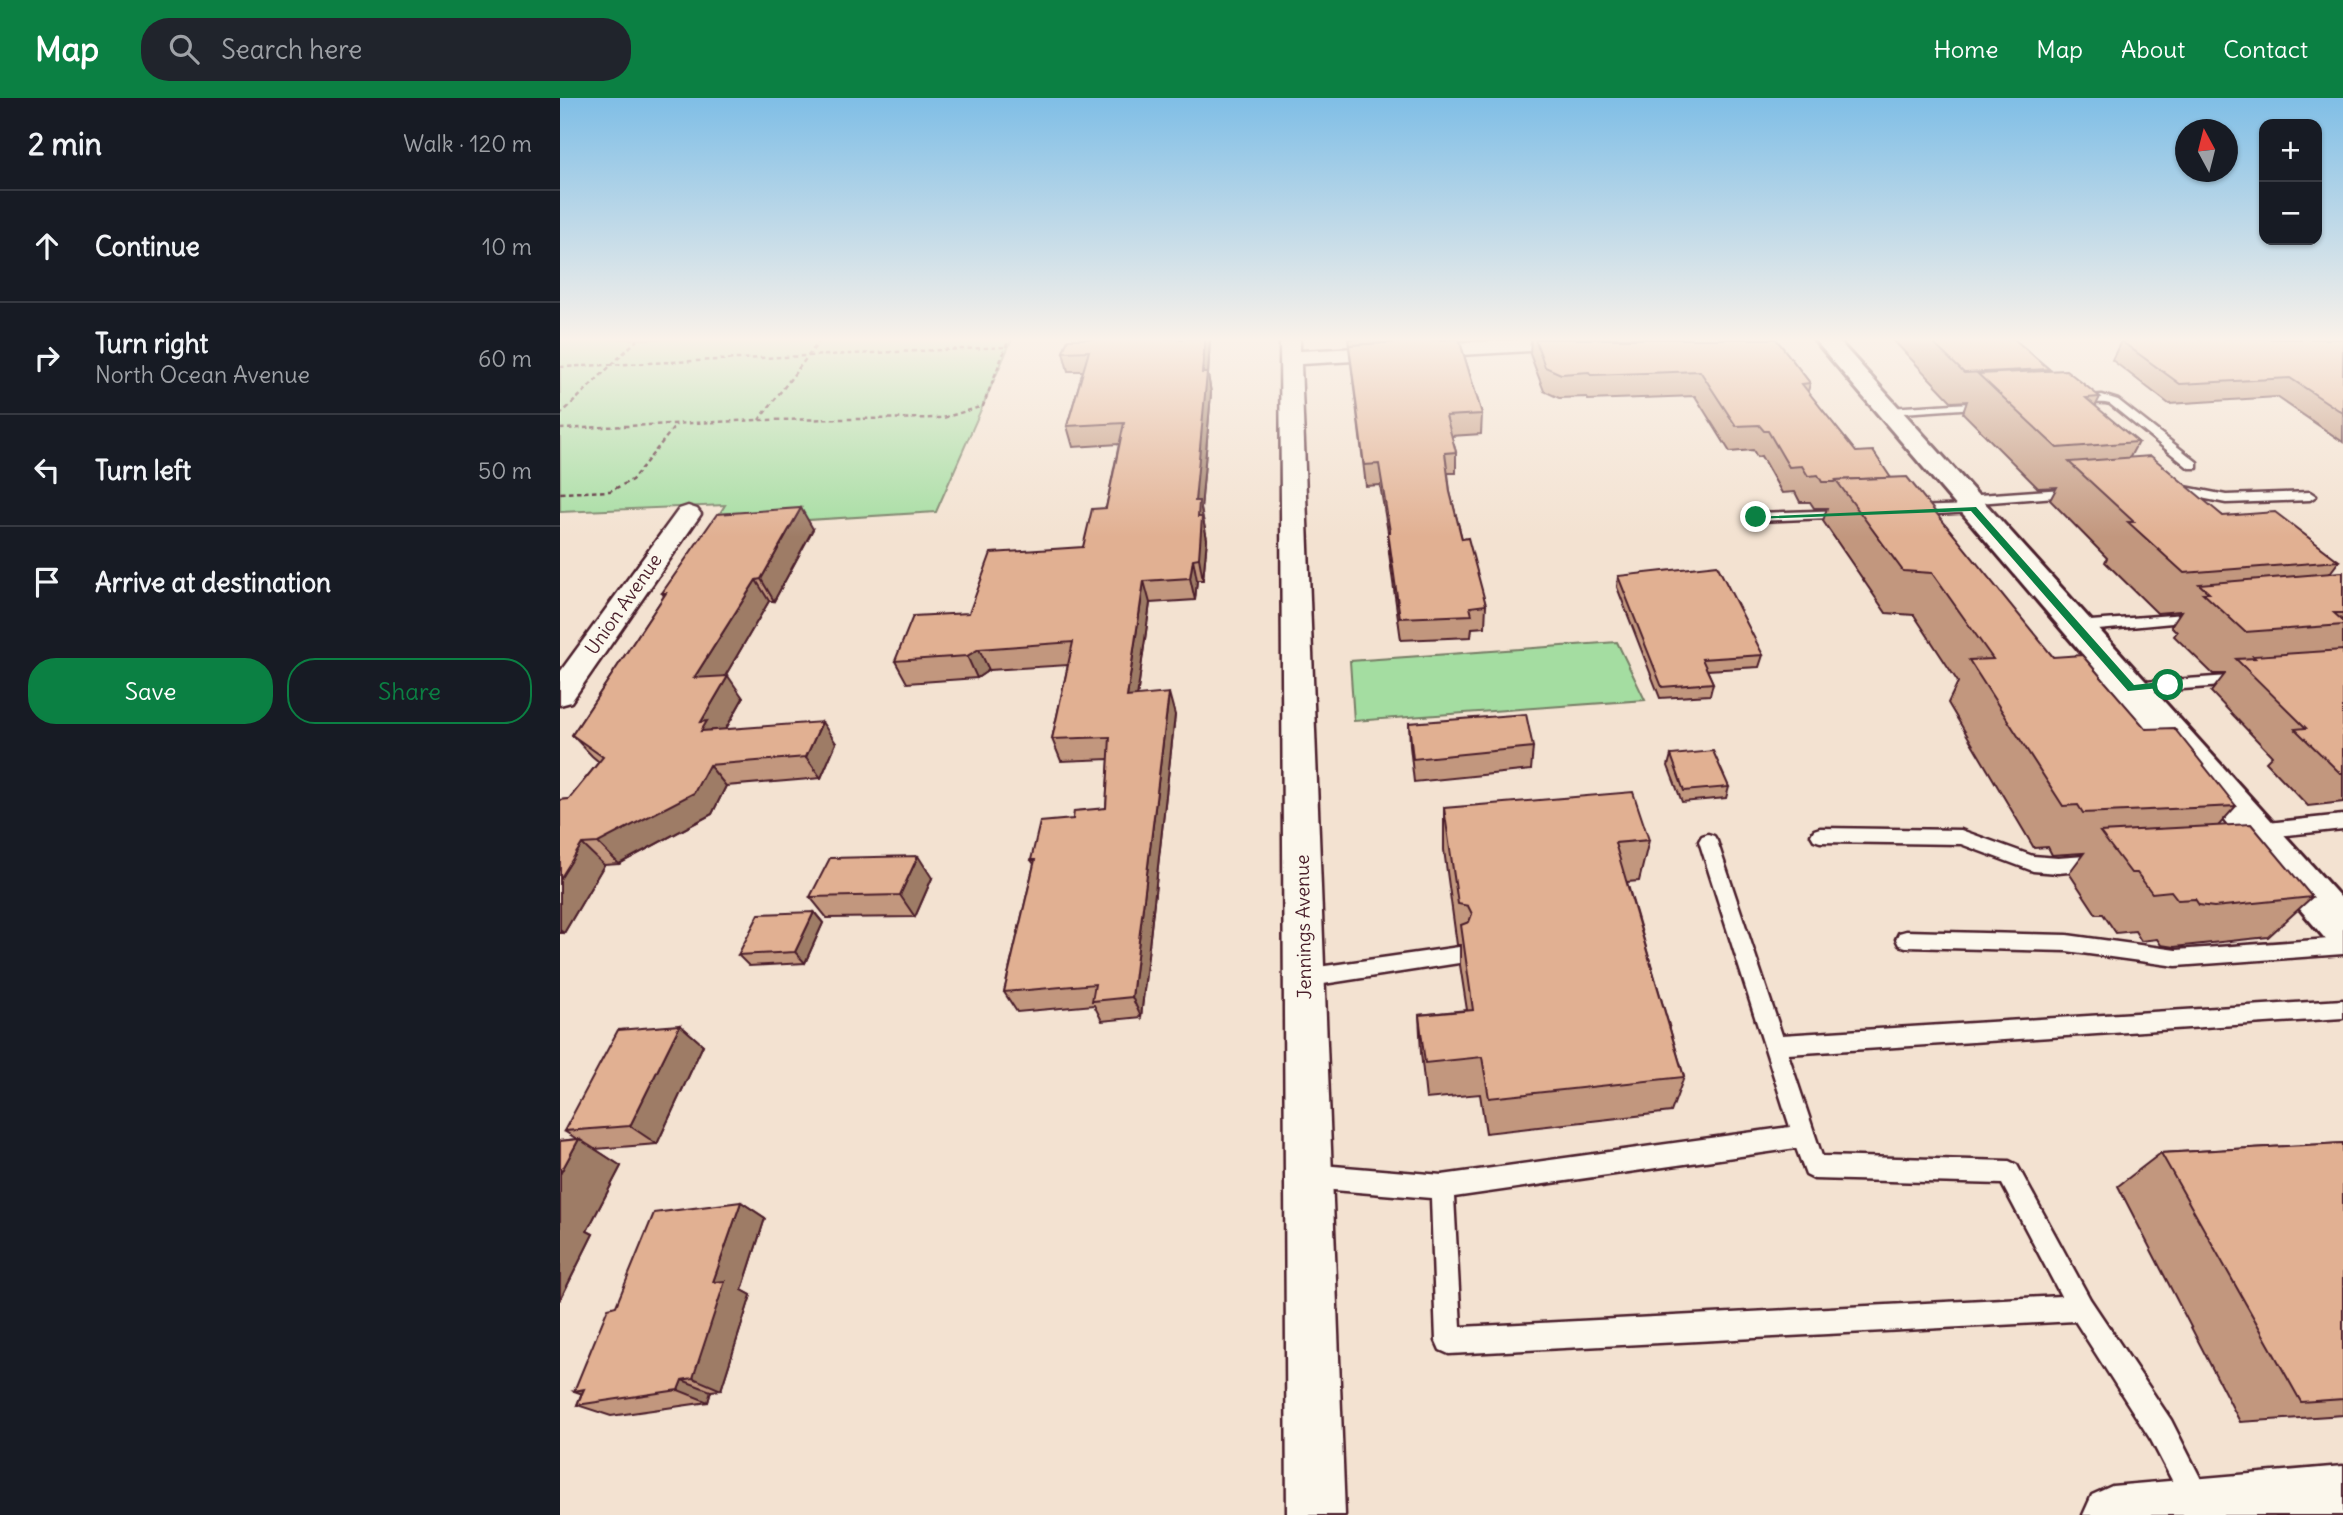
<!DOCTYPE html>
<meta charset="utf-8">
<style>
body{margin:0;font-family:Delius,sans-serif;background:#20242c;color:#f1f3f6}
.controls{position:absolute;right:21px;top:21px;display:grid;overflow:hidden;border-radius:14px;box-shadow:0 2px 5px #0004}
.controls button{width:63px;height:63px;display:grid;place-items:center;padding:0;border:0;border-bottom:2px solid #363941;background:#171b24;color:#f1f3f6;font:35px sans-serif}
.compass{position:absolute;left:1615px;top:21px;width:63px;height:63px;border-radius:50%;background:#171b24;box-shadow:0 2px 5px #0004;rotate:353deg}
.stop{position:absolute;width:21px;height:21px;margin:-16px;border:5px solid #0b8043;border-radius:50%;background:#fff}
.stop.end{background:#0b8043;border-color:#fff;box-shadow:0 2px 7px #0008}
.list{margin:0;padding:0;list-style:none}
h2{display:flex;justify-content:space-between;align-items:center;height:91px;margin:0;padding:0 28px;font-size:30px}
h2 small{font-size:23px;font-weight:400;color:#9ea1a6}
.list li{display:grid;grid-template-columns:46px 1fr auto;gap:21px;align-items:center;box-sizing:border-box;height:112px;padding:0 28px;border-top:2px solid #363941}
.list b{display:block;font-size:26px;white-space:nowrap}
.list p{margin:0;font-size:23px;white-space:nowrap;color:#9ea1a6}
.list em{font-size:23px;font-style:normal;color:#9ea1a6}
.actions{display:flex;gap:14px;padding:21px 28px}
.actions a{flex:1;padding:16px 0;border:2px solid #0b8043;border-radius:28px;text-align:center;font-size:24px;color:#0b8043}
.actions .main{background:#0b8043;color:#fff}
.icon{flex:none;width:38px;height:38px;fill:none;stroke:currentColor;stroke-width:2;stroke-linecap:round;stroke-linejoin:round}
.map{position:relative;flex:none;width:1783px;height:1417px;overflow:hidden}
header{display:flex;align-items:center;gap:42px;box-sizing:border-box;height:98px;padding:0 35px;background:#0b8043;color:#fff}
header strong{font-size:33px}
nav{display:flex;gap:38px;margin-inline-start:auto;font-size:24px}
.search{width:490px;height:63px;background:#20242c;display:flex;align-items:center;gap:18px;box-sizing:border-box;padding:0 24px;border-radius:28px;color:#9ea1a6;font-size:26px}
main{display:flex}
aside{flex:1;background:#171b24}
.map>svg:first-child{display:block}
</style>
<header>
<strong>Map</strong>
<div class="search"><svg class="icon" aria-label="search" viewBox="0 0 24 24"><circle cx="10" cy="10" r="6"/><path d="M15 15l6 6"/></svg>Search here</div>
<nav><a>Home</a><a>Map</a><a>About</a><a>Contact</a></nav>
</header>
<main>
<aside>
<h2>2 min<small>Walk · 120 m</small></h2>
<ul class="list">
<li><svg class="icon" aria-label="ahead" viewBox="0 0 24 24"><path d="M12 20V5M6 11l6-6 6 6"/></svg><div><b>Continue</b></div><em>10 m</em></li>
<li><svg class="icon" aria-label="right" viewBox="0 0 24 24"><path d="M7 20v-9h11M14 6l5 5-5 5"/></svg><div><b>Turn right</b><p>North Ocean Avenue</p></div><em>60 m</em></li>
<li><svg class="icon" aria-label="left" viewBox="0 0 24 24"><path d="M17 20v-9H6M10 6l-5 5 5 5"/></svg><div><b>Turn left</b></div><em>50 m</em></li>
<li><svg class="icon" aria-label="arrive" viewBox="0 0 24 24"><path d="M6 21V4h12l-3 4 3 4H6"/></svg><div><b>Arrive at destination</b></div></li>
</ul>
<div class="actions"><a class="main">Save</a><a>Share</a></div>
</aside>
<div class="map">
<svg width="1783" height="1417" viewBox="0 0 1783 1417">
<rect width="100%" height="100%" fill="#f3e2d1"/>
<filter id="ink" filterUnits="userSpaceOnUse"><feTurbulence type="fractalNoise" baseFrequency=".0143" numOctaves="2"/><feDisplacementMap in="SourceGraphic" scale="14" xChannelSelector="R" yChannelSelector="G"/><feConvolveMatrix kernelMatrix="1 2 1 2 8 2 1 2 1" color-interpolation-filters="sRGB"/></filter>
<g filter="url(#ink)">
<!-- green -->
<g fill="#a4dda1" stroke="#777e66" stroke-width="2">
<path d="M0,241H452L376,414L152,428L165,407L0,414Z"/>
<path d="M1057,544L1085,602L794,623L790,563Z"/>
</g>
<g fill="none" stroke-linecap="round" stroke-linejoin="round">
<defs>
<g id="service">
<path d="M1542,297L1558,302L1637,364V370H1629L1550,306C1538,302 1521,309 1512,302L1517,299Z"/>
<path d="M1426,304L1430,305V309L1328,316L1322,313L1328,310Z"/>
<path d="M1615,387L1666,397L1750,394L1756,398L1750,402L1666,405L1611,394L1609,391Z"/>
<path d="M1517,390L1521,391V397L1405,406L1399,402L1405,398Z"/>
<path d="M1413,407L1419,411L1417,414L1350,417L1344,413L1350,409Z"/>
<path d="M1287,412L1292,413V419L1196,423L1190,419L1196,415Z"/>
<path d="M1639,515L1646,519L1644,522L1517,534L1510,529L1517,524Z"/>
<path d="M1683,577L1691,582L1688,586L1571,595L1563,590L1571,585Z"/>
<path d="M1783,717V731L1698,740L1692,738L1689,733L1692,728L1698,726Z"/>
<path d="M1260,730L1401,732L1473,758L1498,760L1539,757L1546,759L1548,764L1546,769L1539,771L1498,775L1473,773L1401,746L1260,744L1254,742L1251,737L1254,732Z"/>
<path d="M1148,736L1154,738L1157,743L1222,937L1783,902V920L1228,956L1262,1058L1449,1063L1457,1067L1530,1201L1611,1322L1651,1401L1647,1411L1637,1415L1627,1411L1591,1342L1515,1223L889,1256L880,1252L876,1243L871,1100L749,1090L741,1086L737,1078L741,1070L749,1066L882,1077L1230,1029L1139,743L1142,738ZM1236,1050L1246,1077L1254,1081L1442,1086L1501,1198L901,1229L894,1099Z"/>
<path d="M1346,833L1507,837L1616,852L1783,840V856L1616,868L1507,853L1346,849L1339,847L1336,841L1339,835Z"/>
<path d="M899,849L906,851L909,857L906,863L899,865L744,889L737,886L734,880L737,874L744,871Z"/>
</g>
<g id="minor">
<path d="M720,241H740V253L968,241H1086L1076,247L741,266L785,1417H727Z"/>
<path d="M128,408L137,411L141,416L11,604L0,607V574L119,411Z"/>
<path d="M1783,1368V1417H1523L1532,1397L1552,1388Z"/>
</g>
<path id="tertiary" d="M1254,241H1277L1783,802V849L1768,844Z"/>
</defs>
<!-- service casing -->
<use href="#service" stroke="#4a1f2b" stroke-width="5"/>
<!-- minor casing -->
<use href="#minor" stroke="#4a1f2b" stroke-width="5"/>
<!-- tertiary casing -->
<use href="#tertiary" stroke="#4a1f2b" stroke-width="6"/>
<!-- path -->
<g stroke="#4a1f2b" stroke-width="2.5" stroke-dasharray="4.5 3.5" stroke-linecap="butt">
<path d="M0,269L446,249"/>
<path d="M0,317L78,241"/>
<path d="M199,322L261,241"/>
<path d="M0,331L199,322L383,320L423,308L449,241"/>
<path d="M0,395L50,393L72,382L116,327"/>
</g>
<!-- service -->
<use href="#service" fill="#fbf7ec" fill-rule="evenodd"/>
<!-- minor -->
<use href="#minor" fill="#fbf7ec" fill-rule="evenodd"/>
<!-- tertiary -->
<use href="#tertiary" fill="#fbf7ec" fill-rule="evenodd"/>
</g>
<!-- wall -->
<g fill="#c2977e" stroke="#4a1f2b" stroke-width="2">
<path d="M508,241H650L648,277L651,295L641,411L647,441L643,482H637L635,502L590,505L577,598L615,617L581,919L542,923L534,907L457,914L444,894L474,766L471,762L513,721L546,710L549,661L501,663L492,641L508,567L429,572L417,580L347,585L335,563L409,515L523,449L546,410L559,346L513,349L507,328L523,273H508L503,254Z"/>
<path d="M788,241H899L922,316L921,336L891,338L896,354V375H888L890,394L902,441L926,507L925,529L912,530L911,539L841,542L829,455L828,434L820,387L806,388Z"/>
<path d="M971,241H1216L1250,285L1248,294L1296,354L1331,380L1493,559L1586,631L1676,708L1658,728L1752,799L1708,839L1614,849L1601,847L1597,841L1581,843L1575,833L1556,835L1543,816H1536L1509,775L1524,755L1492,757L1488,749L1474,750L1388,605L1398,584L1354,517L1326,515L1263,423L1267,410H1254L1250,404H1240L1235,394L1222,395L1201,358L1197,359L1193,352L1170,354L1135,298L1028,302L1027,299L999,300L984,293L970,256Z"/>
<path d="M1332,241H1454L1489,271L1488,273L1540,299L1535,309L1578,344L1570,359L1663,418L1779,463L1770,475L1783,474V704L1748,708L1706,664L1712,658L1651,594L1665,576H1653L1614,538L1617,534L1611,528L1621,513L1597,515L1545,464L1547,460L1490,402L1497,389L1478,390L1403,315L1407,303L1392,304Z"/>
<path d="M1783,241V344L1717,299L1609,306L1552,262L1561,243Z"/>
<path d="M253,431L214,503H209L165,578L183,600L166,631L276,645L261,680L166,688L152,716L59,766L44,767L4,835H0V702L9,701L39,664L32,658L12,637L104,498L102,495Z"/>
<path d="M1058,478L1203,557L1199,569L1147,572L1153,585L1150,597L1100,600L1057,489Z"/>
<path d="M849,625L973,649L971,672L854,684L850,648Z"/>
<path d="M1111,657L1169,689L1166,700L1122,704L1108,668Z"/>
<path d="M884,710L1089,742L1079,783L1067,784L1124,979L1111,1014L926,1035L920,996L866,1001L861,955L859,917L907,912L900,867V847H897L884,752Z"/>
<path d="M372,780L355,819L267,820L250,799Z"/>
<path d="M254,814L263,825L245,865L189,868L178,857Z"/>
<path d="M120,927L143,947L97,1046L35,1051L61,1068L27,1133L33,1136L0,1202V1043L17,1041L4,1033Z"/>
<path d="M1783,1045V1317L1680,1324L1558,1088L1601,1055Z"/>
<path d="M181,1104L205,1120L182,1192L191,1197L161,1292L151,1293L148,1304L51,1318L17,1307L56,1208Z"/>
</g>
<!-- shaded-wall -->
<g fill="#9e7b66" stroke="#4a1f2b" stroke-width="2">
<path d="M645,241H650L648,277L651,295L641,411L647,441L643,482L639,460L635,403Z"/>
<path d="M241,410L253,431L214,503L201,481Z"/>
<path d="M633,461L637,482L635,502L630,480Z"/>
<path d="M196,482L209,503L151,602L134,580Z"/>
<path d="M584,483L590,505L574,621L567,599Z"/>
<path d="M419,551L429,572L417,580L407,558Z"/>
<path d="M168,578L183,600L160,641L141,633V624Z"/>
<path d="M609,595L615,617L581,919L572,899Z"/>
<path d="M262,624L276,645L261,680L246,659Z"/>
<path d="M149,667L166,688L152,716L59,766L38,745Z"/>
<path d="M22,746L44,767L4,835L0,832V781Z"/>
<path d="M358,758L372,780L355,819L340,797Z"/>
<path d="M254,814L263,825L245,865L235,854Z"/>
<path d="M120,927L143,947L97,1046L70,1028Z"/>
<path d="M19,1041L61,1068L27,1133L33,1136L0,1202V1076Z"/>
<path d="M181,1104L205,1120L182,1192L191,1197L161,1292L133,1280L153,1184Z"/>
<path d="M122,1282L151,1293L148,1304L118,1292Z"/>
<path d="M24,1291L43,1303L14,1293Z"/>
</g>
<!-- building -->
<g fill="#e1b092" stroke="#4a1f2b" stroke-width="2">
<path d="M508,241H645L642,275H647L635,403H639L638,419H642L639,460L633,461L630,480L584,483L567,599L609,595L572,899L532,903L535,886L444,894L475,762H471L480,724L513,721L514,713L546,710L550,639L492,641L513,544L419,551L407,558L335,563L353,518L409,515L431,455L523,449L532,411L546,410L564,325L507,328L529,253L503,254Z"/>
<path d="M899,241L922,316L886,318L896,354L885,355L890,394L902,441L908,440L926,507L910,509L912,517L840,520L828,434H830L819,366L804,367L789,247Z"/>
<path d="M975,241H1216L1250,285L1242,286L1296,354L1313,353L1331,380L1276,382L1275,384H1262L1258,377L1248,378L1242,368L1229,369L1208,333H1204L1199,327L1176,328L1140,273L1031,277L1029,274L1001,276L985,269Z"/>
<path d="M1369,241H1454L1489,271L1404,275Z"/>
<path d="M1604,241H1783V315L1730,280L1620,286L1561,243Z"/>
<path d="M1506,272L1540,299L1526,300L1578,344L1497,350L1418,276Z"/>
<path d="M1591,358L1663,418L1715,414L1779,463L1624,475L1568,424H1574L1509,364Z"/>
<path d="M1347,379L1493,559L1522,557L1586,631L1614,630L1676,708L1523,715L1518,707L1503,708L1409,562L1433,561L1372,475L1343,473L1276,382Z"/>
<path d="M241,410L201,481L196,482L134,580L168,578L141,624L147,623L141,633L262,624L246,659L149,667L134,695L38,745L22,746L0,781V702L9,701L43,659L12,637L106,495H102L157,416Z"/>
<path d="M1157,467L1203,557L1142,561L1153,585L1102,589L1058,478Z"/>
<path d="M1783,474V515H1774L1783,523V527L1685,534L1643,495H1649L1639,486Z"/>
<path d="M1783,552V675H1780L1735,631L1746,630L1676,561L1695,560L1693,558Z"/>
<path d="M966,616L973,649L853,661L849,625Z"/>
<path d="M1153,653L1169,689L1124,693L1111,657Z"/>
<path d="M1073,694L1089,742L1055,745L1124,979L929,1000L922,959L865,965L859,917L913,912L901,827L909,824L912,816L908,808L898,806L884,710Z"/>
<path d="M1691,726L1752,799L1654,809L1639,807L1635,801L1618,802L1611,793L1592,795L1577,775H1571L1540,734Z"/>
<path d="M358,758L340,797L250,799L270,760Z"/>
<path d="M254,814L235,854L178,857L199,816Z"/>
<path d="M120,927L70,1028L4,1033L58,932Z"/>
<path d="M19,1041L0,1076V1043Z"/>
<path d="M1783,1045V1301L1741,1304L1601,1055Z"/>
<path d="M181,1104L153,1184L165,1183L133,1280L122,1282L118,1292L17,1307L24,1291L14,1293L48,1210L56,1208L94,1115Z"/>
</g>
</g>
<!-- sky -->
<linearGradient id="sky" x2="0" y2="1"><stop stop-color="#7fbee6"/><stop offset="0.55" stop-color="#faf2ea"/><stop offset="1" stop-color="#faf2ea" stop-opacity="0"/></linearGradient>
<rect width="1783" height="439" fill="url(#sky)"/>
<!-- route -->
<path fill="#0b8043" d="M1416,409L1574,587L1608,583L1613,587L1611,589L1568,593L1411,413L1196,421L1192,419Z"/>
<g text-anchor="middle" stroke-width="5" stroke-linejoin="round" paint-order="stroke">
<!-- street labels -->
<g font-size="19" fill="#4a1f2b" stroke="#fbf7ec">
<text transform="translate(63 506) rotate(-55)" y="7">Union Avenue</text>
<text transform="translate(743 829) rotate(-91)" y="7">Jennings Avenue</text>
</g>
</g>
</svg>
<div class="controls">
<button>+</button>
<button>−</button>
</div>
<svg class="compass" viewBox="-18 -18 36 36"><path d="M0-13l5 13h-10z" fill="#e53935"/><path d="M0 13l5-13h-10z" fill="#9ea1a6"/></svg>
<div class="stop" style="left:1608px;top:587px"></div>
<div class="stop end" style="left:1196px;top:419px"></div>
</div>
</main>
